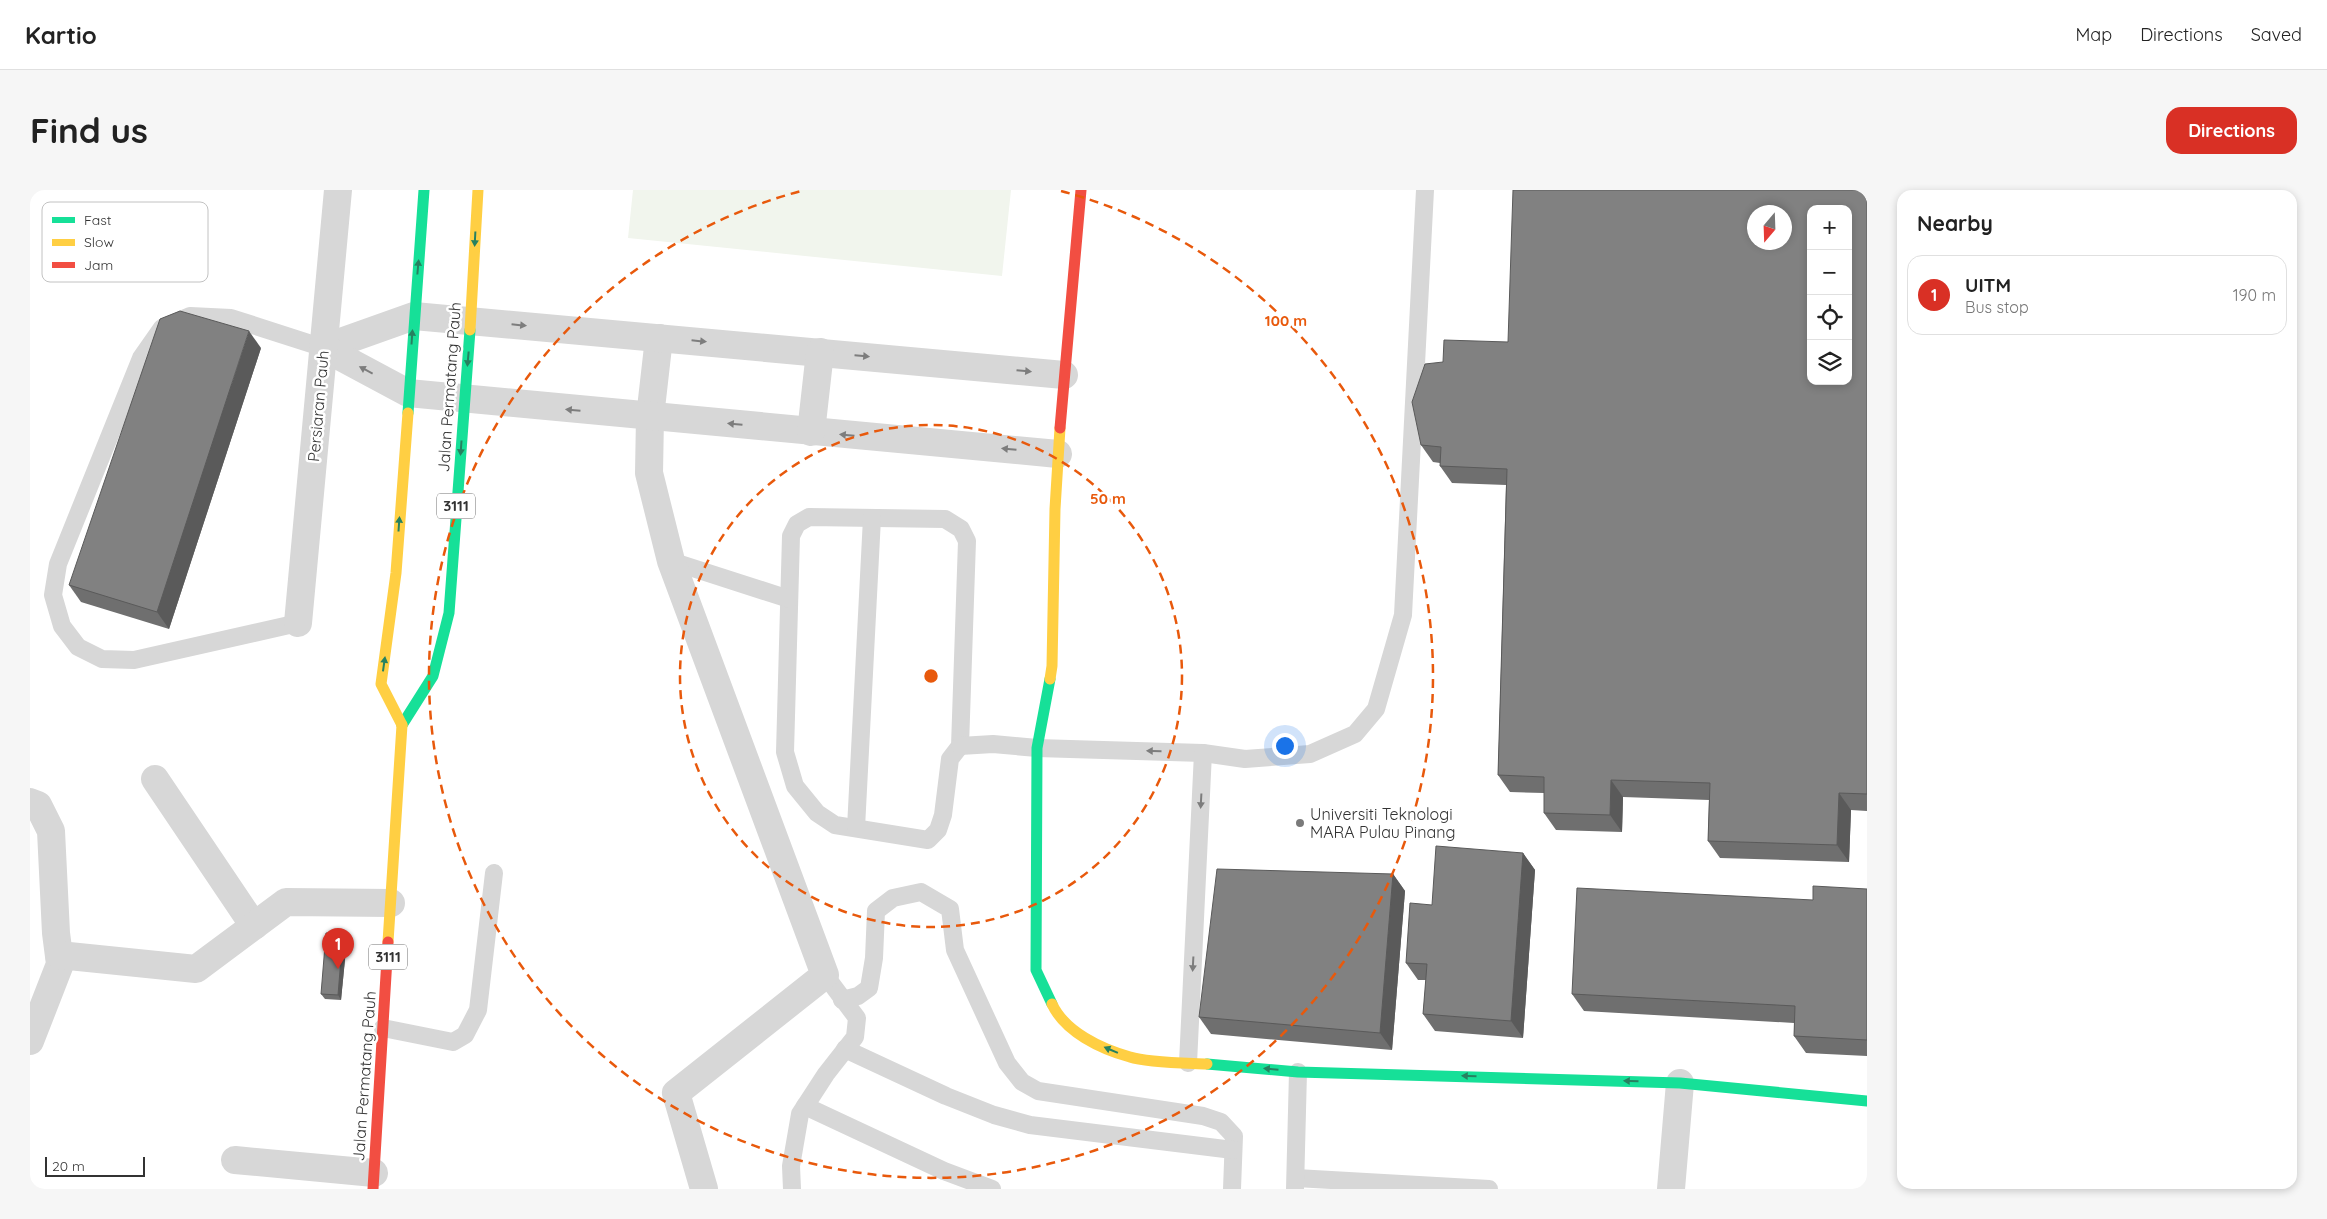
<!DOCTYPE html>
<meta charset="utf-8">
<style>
body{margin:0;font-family:Quicksand,sans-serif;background:#f6f6f6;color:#222}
.controls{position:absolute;right:15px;top:15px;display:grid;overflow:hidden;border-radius:10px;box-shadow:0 2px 8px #0003}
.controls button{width:45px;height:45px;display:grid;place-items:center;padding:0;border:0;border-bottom:1px solid #e0e0e0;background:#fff;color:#222;font:25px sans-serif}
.compass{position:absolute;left:1717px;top:15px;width:45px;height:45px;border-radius:50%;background:#fff;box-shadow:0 2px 8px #0003;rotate:199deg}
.scale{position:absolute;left:15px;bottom:12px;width:100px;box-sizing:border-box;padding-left:5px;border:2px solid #333;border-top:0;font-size:14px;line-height:18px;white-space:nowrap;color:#333;-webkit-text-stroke:4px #fff;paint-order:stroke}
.you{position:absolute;left:1254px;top:555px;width:18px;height:18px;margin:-12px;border:4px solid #fff;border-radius:50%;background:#1a73e8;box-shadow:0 0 0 8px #1a73e833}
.badge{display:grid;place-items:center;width:32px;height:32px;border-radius:50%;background:#d93025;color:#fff;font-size:16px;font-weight:700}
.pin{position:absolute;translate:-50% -41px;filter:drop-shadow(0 1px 2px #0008)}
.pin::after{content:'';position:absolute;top:26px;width:18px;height:15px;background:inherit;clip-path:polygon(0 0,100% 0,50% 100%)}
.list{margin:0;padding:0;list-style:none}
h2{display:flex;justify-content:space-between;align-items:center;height:65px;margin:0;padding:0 20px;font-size:21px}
h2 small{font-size:16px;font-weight:400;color:#767676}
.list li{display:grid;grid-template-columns:32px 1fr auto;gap:15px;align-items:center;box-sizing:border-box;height:80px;margin:0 10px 10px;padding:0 10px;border:1px solid #e0e0e0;border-radius:15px}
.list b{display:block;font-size:19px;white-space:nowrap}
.list p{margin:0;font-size:16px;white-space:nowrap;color:#767676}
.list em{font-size:16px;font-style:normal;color:#767676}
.icon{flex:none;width:28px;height:28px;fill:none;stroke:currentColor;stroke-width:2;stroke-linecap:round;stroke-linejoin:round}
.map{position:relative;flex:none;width:1837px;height:999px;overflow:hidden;border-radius:15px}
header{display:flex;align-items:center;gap:30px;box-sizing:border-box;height:70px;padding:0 25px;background:#fff;border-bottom:1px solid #e0e0e0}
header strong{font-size:24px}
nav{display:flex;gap:28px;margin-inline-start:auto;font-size:18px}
.intro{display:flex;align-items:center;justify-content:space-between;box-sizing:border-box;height:120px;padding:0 30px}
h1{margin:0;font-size:35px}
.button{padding:12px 22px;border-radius:15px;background:#d93025;color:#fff;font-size:18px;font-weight:700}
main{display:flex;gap:30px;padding:0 30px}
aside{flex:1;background:#fff;border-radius:15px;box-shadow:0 2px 8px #0003}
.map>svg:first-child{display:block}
</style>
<header>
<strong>Kartio</strong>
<nav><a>Map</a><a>Directions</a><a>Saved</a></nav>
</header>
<div class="intro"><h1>Find us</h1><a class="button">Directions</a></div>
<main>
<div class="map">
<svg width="1837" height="999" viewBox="0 0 1837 999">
<rect width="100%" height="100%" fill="#fff"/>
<!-- green -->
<path fill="#f1f5ed" d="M603,0H981L972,86L598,48Z"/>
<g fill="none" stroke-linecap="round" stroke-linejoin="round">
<!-- lane -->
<g stroke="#d7d7d7" stroke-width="18">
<path d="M779,327L915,329L931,339L937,351L930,556L920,569L913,625L908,640L898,650L805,635L787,623L765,596L755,562L761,346L767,334Z"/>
<path d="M641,371L759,409"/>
<path d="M268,433L104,470L72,469L48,457L32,436L23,405L28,374L111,168L132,138L160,126L201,128L294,158"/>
<path d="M930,556L963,554L1007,558L1173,563L1215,569L1280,564L1325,544L1346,519L1373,425L1395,0"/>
<path d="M826,638L842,328"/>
<path d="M812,810L828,806L839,798L844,768L846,721L863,708L891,702L920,719L925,760L977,873L992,892L1008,901L1173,926L1191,932L1204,946L1202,999"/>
<path d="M353,838L423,852L435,845L448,820L464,683"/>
<path d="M815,859L916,906L964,925L1000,935L1203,960"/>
<path d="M1158,873L1173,563"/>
<path d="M775,916L914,981L962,999"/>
<path d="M1266,988L1459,999"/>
<path d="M762,999L761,976L770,924L796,884L825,847L827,828L795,785"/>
<path d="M1265,999L1268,882"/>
</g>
<!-- street -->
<g stroke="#d7d7d7" stroke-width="28">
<path d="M629,148L620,227L619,283L641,371L795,785L646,903L674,999"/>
<path d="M294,158L384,126L1034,185"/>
<path d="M294,158L378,203L1028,264"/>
<path d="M781,242L790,162"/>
<path d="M268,433L308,0"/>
<path d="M125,589L224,736"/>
<path d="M0,612L8,615L21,641L26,743L30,774L0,851"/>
<path d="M29,765L166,779L256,712L361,713"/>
<path d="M205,970L344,983"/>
<path d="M1641,999L1650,893"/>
</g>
<!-- fast -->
<g stroke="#16e098" stroke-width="11">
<path d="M378,223L394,0"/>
<path d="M1020,489L1007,558L1006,780L1022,814"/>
<path d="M372,535L403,486L419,423L440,140"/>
<path d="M1177,874L1268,882L1650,893L1837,911"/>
</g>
<!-- slow -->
<g stroke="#ffcf43" stroke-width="11">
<path d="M440,140L448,0"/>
<path d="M1020,489L1022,476L1025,319L1030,238"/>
<path d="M372,535L351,494L366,383L378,223"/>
<path d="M358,752L372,535"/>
<path d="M1022,814C1035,842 1071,859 1100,867C1118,873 1156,873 1177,874"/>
</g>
<!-- jam -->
<g stroke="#f24e42" stroke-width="11">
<path d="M1030,238L1051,0"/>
<path d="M343,999L358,752"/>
</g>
</g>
<!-- wall -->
<g fill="#6f6f6f">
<path d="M1837,0V621L1821,620L1819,672L1690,668L1678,651L1679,610L1593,607L1592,642L1526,640L1514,623V603L1480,602L1468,585L1476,295L1422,293L1410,276V273L1403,272L1391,255L1413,172L1478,152Z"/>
<path d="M231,158L139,439L51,412L39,395Z"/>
<path d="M1493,663L1505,680L1493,848L1405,841L1393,824L1396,790H1388L1376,773L1402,715Z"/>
<path d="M1363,684L1375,701L1362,860L1181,844L1169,827Z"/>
<path d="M1837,699V866L1776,863L1764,846V833L1554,821L1542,804L1783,710Z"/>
<path d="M313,744L317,749L311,810L295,809L291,804Z"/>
</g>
<!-- shaded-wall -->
<g fill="#5a5a5a">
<path d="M219,141L231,158L139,439L127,422Z"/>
<path d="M1581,590L1593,607L1592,642L1580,625Z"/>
<path d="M1809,603L1821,620L1819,672L1807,655Z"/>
<path d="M1493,663L1505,680L1493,848L1481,831Z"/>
<path d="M1363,684L1375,701L1362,860L1350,843Z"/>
<path d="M313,744L317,749L311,810L308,805Z"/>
</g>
<!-- building -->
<g fill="#818181" stroke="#5a5a5a" fill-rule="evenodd">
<path d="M1483,0H1837V604L1809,603L1807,655L1678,651L1680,593L1581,590L1580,625L1514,623V587L1468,585L1477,279L1410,276L1411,257L1391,255L1382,212L1395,174L1413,172L1414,150L1478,152ZM1781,19H1818V191H1781ZM1724,22H1754V52H1724Z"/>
<path d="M150,121L219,141L127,422L39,395L130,129Z"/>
<path d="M1406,656L1493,663L1481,831L1393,824L1397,774L1376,773L1380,713L1402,715Z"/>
<path d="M1187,679L1363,684L1350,843L1169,827Z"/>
<path d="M1783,696L1837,699V850L1764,846L1765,816L1542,804L1547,698L1783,710Z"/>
<path d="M296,743L313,744L308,805L291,804Z"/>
</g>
<!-- one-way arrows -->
<defs><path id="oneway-solid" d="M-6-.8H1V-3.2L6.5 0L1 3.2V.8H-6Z" transform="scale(1.25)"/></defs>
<g fill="#268160">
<use href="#oneway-solid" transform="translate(445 49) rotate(93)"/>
<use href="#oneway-solid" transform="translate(388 77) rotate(-85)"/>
<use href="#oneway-solid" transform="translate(382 147) rotate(-86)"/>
<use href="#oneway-solid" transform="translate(438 169) rotate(95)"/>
<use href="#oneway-solid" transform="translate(431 258) rotate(94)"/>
<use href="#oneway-solid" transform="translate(369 334) rotate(-86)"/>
<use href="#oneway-solid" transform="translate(354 474) rotate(-82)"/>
<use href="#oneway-solid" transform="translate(1081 860) rotate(-157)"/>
<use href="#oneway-solid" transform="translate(1241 879) rotate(-175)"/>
<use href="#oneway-solid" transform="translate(1439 886) rotate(-178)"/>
<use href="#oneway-solid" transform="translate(1601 891) rotate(-178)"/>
</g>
<g fill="#7d7d7d">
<use href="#oneway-solid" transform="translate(489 135) rotate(6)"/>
<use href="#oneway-solid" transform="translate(669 151) rotate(6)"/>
<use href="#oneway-solid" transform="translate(832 166) rotate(5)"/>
<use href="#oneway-solid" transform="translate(336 180) rotate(-152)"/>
<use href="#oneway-solid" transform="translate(994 181) rotate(5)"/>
<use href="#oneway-solid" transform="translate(543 220) rotate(-175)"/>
<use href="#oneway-solid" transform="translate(705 234) rotate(-175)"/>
<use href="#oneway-solid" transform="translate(817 245) rotate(-175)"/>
<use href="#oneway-solid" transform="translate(979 259) rotate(-175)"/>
<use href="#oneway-solid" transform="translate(1124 561) rotate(-179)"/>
<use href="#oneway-solid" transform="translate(1171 611) rotate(93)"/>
<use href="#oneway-solid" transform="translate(1163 774) rotate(93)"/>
</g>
<!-- distance rings -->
<g fill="none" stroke="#e8590c" stroke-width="2.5" stroke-dasharray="9 6">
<circle cx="901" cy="486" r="251"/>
<path d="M1031 1A502 502 0 1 1 771 1"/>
</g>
<!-- markers -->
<circle fill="#7a7a7a" stroke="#fff" stroke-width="2" cx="1270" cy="633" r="5"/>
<g text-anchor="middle" stroke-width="5" stroke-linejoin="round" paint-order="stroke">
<!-- shield labels -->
<g fill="#fff" stroke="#707070" stroke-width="1">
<rect x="407" y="303.5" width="38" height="25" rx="4"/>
<rect x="339" y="754.5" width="38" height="25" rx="4"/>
</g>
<g font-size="15" font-weight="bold" fill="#333">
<text x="426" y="321">3111</text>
<text x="358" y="772">3111</text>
</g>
<!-- street labels -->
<g font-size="16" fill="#333" stroke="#fff">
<text transform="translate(419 197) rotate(-86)" y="6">Jalan Permatang Pauh</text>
<text transform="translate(288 216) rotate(-85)" y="6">Persiaran Pauh</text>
<text transform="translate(334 886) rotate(-86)" y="6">Jalan Permatang Pauh</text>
</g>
<!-- poi labels -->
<g font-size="16" fill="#333" stroke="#fff" text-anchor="start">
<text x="1280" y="630">Universiti Teknologi<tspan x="1280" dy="18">MARA Pulau Pinang</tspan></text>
</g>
</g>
<!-- legend -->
<rect x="12" y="12" width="166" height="80" rx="8" fill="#fff" stroke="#c2c2c2" stroke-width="1"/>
<rect x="22" y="27" width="23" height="6" fill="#16e098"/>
<rect x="22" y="49" width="23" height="7" fill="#ffcf43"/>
<rect x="22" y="72" width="23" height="6" fill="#f24e42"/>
<g font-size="14" fill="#333">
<text x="54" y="35">Fast</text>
<text x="54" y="57">Slow</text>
<text x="54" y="80">Jam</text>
</g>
<circle cx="901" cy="486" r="8" fill="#e8590c" stroke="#fff" stroke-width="2.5"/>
<g font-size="15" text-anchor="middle" font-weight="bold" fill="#e8590c" stroke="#fff" stroke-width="5" stroke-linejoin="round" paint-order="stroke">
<text x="1256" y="136">100 m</text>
<text x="1078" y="314">50 m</text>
</g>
</svg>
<div class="controls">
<button>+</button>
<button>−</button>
<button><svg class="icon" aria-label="locate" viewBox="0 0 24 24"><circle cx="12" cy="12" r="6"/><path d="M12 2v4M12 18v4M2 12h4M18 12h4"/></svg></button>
<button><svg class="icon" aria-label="layers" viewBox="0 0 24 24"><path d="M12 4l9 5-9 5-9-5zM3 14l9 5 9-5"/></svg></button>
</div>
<svg class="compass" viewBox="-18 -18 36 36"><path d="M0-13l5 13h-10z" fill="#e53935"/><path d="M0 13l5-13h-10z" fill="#767676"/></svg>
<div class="scale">20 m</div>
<div class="you"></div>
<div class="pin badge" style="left:308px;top:779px">1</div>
</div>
<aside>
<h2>Nearby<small></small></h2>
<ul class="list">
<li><span class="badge">1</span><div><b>UITM</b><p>Bus stop</p></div><em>190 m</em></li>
</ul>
</aside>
</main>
